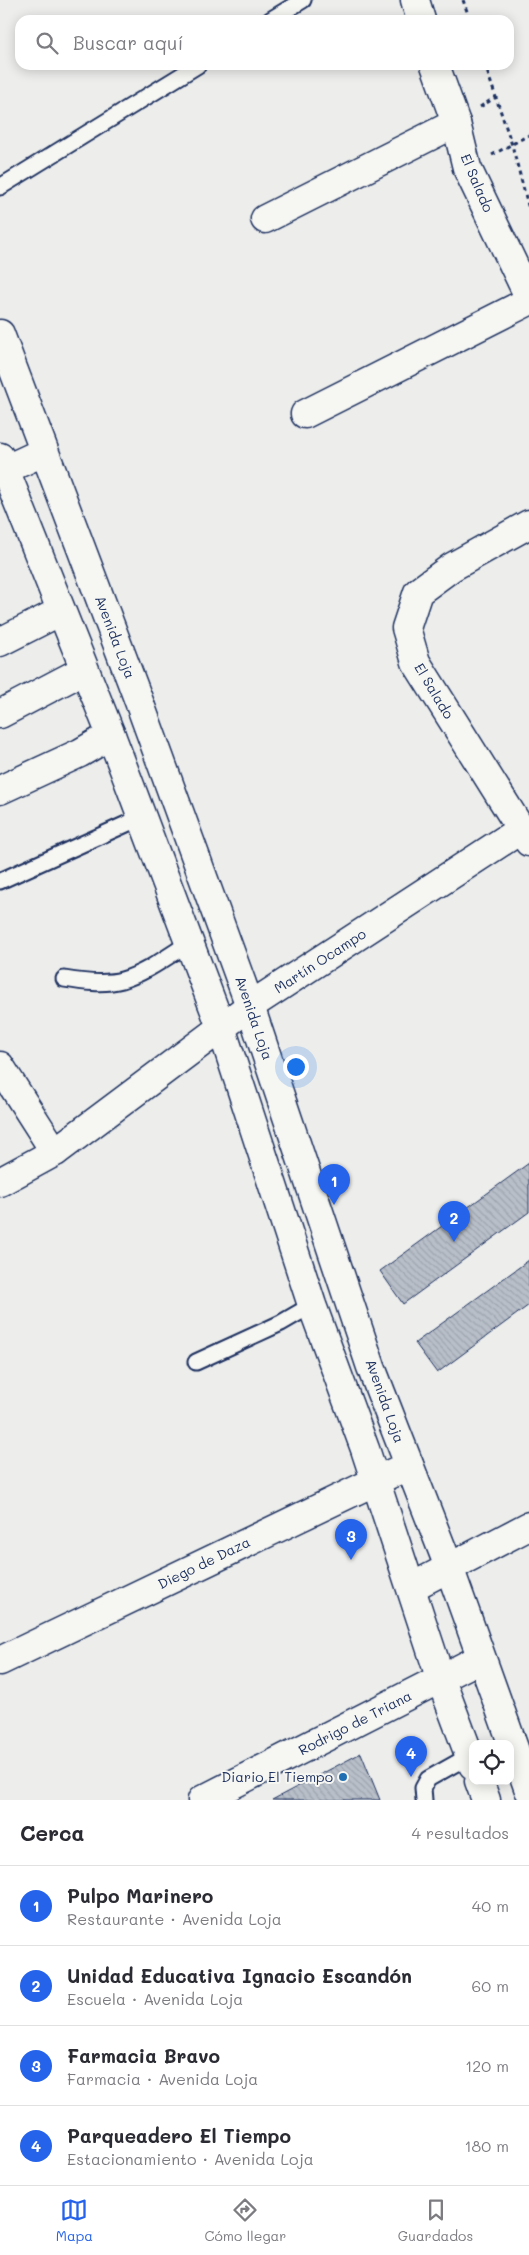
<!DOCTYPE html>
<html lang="es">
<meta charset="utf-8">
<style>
body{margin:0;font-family:Mali,sans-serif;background:#f7f7f7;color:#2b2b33}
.controls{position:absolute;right:15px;bottom:15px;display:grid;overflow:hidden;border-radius:10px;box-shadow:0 2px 12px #0003}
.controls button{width:45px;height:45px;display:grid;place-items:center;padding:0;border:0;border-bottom:1px solid #e1e1e2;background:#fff;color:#2b2b33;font:25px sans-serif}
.you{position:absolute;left:295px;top:1066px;width:18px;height:18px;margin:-12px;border:4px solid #fff;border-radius:50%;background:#1a73e8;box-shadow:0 0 0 8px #1a73e833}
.badge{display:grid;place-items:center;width:32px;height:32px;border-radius:50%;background:#2563eb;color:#fff;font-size:16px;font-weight:700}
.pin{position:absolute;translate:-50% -41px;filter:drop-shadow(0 1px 2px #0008)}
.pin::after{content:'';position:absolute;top:26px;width:18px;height:15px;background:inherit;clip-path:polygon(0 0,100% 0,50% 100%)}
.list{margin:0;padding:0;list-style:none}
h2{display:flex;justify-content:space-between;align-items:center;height:65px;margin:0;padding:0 20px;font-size:21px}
h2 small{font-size:16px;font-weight:400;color:#7c7c81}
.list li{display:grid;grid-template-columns:32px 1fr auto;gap:15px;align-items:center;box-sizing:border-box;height:80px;padding:0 20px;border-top:1px solid #e1e1e2}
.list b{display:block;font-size:19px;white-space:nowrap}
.list p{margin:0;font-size:16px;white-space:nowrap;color:#7c7c81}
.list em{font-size:16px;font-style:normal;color:#7c7c81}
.icon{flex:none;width:28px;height:28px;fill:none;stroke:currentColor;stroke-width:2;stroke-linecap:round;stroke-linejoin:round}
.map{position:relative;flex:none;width:529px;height:1800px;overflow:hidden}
.search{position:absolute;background:#fff;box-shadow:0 2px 12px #0003;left:15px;right:15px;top:15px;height:55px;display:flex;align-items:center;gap:12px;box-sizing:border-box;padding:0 18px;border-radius:15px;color:#7c7c81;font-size:19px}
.sheet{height:385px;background:#fff}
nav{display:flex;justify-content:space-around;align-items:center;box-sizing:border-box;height:70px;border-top:1px solid #e1e1e2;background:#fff;font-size:14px;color:#7c7c81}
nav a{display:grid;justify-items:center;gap:2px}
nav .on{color:#2563eb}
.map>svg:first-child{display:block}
</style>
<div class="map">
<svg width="529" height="1800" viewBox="0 0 529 1800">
<defs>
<pattern id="building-back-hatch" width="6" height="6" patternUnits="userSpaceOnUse" patternTransform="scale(1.25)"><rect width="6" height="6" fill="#b9bfc8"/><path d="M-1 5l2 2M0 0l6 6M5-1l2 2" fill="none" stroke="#9ea4ae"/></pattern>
</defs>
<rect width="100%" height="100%" fill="#edeeec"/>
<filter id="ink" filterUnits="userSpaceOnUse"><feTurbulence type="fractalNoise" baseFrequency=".02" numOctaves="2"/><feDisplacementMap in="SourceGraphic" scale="10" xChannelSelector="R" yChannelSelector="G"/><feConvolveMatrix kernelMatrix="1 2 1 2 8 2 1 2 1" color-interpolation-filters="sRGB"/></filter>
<g filter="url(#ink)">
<!-- building -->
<g fill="url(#building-back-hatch)" stroke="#1b2f5e">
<path d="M529,1163V1212L403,1304L380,1271Z"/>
<path d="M529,1260V1305L437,1373L415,1343Z"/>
<path d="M361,1753L380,1800H272Z"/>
</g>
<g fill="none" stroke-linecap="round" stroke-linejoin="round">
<defs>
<g id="service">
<path d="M270,20L303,0"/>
<path d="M0,187L198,65"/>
<path d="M0,881L142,817"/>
<path d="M64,979C82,982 104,985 122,980C146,973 168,956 189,943"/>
<path d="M196,1362L281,1323L312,1305"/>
<path d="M424,1800L423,1788L428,1779L469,1756"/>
</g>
<g id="minor">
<path d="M415,0L421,20"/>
<path d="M435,65L456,123L467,168L529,297"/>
<path d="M265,219L456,123"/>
<path d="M305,414L529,301"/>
<path d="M0,472L43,452"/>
<path d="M529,524L452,567L418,592L406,628L416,662L529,842"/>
<path d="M0,642L61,611"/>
<path d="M0,714L84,670"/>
<path d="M0,790L80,753L111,735"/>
<path d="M0,1066L55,1152"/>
<path d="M0,1182L55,1152L250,1006L520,830"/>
<path d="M0,1661L409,1465"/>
<path d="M202,1800L481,1658"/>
</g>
<path id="tertiary" d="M412,1587L529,1526"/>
<g id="secondary">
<path d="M0,334L137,696L250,1006L371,1367L449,1567L529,1790"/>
<path d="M0,457L111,735L221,1027L312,1305L365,1449L441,1680L473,1765"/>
<path d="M479,1781L486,1800"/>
</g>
</defs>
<!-- service casing -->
<use href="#service" stroke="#1b2f5e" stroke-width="19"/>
<!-- minor casing -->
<use href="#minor" stroke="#1b2f5e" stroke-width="31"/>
<!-- tertiary casing -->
<use href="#tertiary" stroke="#1b2f5e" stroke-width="31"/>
<!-- secondary casing -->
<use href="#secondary" stroke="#1b2f5e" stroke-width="31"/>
<!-- path -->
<g stroke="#1b2f5e" stroke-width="3" stroke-dasharray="4 4" stroke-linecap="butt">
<path d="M463,0L470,20"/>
<path d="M485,65L512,145L529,209"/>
<path d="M480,107L496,97"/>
<path d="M492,155L529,135"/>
</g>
<!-- service -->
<use href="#service" stroke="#f6f6f2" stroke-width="15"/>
<!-- minor -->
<use href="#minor" stroke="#f6f6f2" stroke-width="28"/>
<!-- tertiary -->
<use href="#tertiary" stroke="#f6f6f2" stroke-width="28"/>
<!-- secondary -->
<use href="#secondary" stroke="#f6f6f2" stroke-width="28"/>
</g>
</g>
<!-- markers -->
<circle fill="#1f6fb2" stroke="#f6f6f2" stroke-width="2" cx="343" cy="1777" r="5"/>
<g text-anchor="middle" stroke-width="4" stroke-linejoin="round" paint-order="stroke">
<!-- street labels -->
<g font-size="14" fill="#1b2f5e" stroke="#f6f6f2">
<text transform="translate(477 183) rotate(67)" y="5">El Salado</text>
<text transform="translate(115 637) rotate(69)" y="5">Avenida Loja</text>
<text transform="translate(434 691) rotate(59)" y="5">El Salado</text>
<text transform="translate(320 961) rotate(-33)" y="5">Martín Ocampo</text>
<text transform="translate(254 1018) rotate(71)" y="5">Avenida Loja</text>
<text transform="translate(385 1401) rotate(70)" y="5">Avenida Loja</text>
<text transform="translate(204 1563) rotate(-26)" y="5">Diego de Daza</text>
<text transform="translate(355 1723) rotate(-27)" y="5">Rodrigo de Triana</text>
</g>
<!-- poi labels -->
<g font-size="14" fill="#1b2f5e" stroke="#f6f6f2" text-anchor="end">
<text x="333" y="1782">Diario El Tiempo</text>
</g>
</g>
</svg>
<div class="controls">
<button><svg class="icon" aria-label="locate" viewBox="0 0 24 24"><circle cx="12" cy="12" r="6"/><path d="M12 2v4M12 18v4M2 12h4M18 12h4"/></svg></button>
</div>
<div class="you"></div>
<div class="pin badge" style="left:334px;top:1205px">1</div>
<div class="pin badge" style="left:454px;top:1242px">2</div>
<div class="pin badge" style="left:351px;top:1560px">3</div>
<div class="pin badge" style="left:411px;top:1777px">4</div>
<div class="search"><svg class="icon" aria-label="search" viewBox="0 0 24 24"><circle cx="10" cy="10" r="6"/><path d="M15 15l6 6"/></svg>Buscar aquí</div>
</div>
<section class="sheet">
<h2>Cerca<small>4 resultados</small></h2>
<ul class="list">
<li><span class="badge">1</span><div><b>Pulpo Marinero</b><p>Restaurante · Avenida Loja</p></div><em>40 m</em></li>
<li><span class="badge">2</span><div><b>Unidad Educativa Ignacio Escandón</b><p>Escuela · Avenida Loja</p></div><em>60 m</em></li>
<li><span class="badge">3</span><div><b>Farmacia Bravo</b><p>Farmacia · Avenida Loja</p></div><em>120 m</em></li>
<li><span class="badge">4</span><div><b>Parqueadero El Tiempo</b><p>Estacionamiento · Avenida Loja</p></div><em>180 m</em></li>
</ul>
</section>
<nav>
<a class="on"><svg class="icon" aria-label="map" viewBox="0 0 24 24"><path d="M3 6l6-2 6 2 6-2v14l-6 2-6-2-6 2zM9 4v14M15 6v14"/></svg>Mapa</a>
<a><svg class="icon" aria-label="directions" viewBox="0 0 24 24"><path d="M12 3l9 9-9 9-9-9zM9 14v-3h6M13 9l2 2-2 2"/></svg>Cómo llegar</a>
<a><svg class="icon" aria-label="saved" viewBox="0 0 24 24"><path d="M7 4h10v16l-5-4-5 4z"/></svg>Guardados</a>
</nav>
